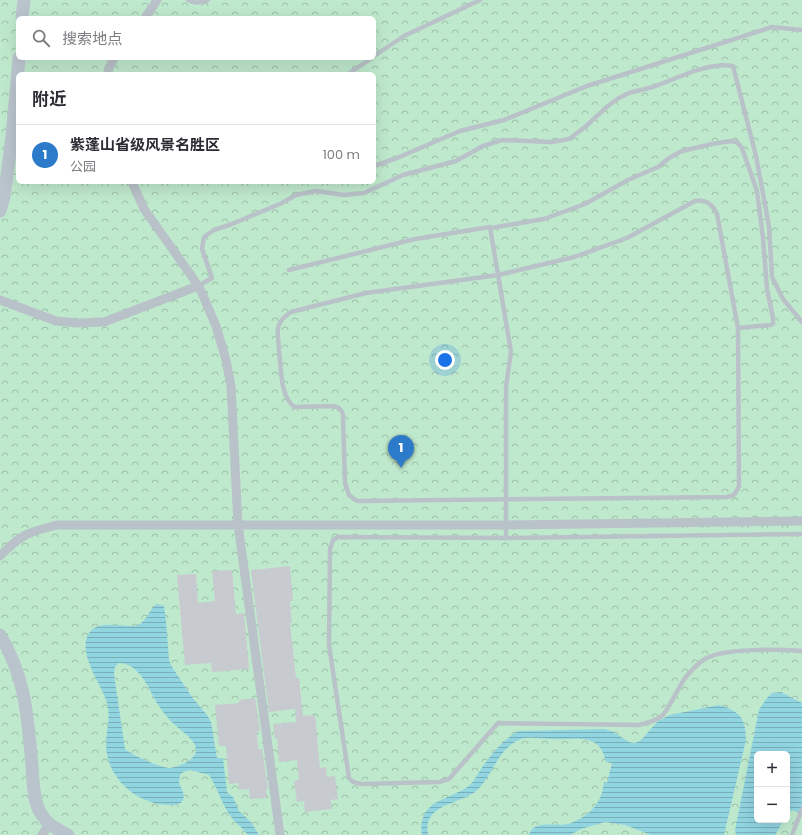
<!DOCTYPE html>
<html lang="zh">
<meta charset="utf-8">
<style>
body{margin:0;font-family:Poppins,"Noto Sans SC",sans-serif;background:#f2f2f3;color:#2b2b33}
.controls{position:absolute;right:12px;bottom:12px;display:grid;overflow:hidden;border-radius:6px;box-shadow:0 4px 16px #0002}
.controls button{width:36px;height:36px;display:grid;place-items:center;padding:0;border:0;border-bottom:1px solid #e1e1e2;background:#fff;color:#2b2b33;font:20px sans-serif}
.you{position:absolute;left:445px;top:360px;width:14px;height:14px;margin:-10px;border:3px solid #fff;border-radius:50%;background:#1a73e8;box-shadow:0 0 0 6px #1a73e833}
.badge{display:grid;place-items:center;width:26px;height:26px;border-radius:50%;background:#2c7aca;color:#fff;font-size:13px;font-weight:700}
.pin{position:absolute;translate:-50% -33px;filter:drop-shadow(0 1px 2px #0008)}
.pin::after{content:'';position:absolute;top:21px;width:14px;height:12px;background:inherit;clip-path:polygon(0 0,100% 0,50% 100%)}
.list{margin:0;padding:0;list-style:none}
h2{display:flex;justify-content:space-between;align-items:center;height:52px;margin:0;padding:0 16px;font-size:17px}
h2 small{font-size:13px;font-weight:400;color:#7c7c81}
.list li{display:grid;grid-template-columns:26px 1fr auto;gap:12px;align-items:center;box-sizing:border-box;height:60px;padding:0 16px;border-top:1px solid #e1e1e2}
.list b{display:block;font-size:15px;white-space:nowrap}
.list p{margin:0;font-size:13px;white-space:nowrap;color:#7c7c81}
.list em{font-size:13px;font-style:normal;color:#7c7c81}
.icon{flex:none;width:22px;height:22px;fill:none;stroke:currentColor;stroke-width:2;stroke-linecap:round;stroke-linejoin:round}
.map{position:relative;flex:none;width:802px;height:835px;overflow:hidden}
.search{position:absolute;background:#fff;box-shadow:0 4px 16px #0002;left:16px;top:16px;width:360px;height:44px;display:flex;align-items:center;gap:10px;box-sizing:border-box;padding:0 14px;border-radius:6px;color:#7c7c81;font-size:15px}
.panel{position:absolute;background:#fff;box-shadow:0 4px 16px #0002;left:16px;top:72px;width:360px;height:112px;border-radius:6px}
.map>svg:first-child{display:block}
</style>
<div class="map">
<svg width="802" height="835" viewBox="0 0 802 835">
<defs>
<pattern id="park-crowns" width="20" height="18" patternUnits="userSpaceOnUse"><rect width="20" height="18" fill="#bfe9cd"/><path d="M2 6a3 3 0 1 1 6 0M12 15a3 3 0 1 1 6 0" fill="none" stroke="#9dbfa9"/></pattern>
<pattern id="water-rules" width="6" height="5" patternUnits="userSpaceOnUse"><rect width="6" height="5" fill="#91d5e1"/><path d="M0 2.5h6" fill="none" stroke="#78afb9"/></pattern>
</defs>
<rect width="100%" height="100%" fill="#efeded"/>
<!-- park -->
<path fill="url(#park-crowns)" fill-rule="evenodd" d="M0,0H802V835H0ZM18,18H374V58H18ZM18,74H374V182H18ZM757,754H787V820H757Z"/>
<!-- water -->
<g fill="url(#water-rules)" fill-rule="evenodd">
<path d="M157,604L164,606L166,621L169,660L172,667L192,697L207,715L211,722L217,758H223L227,792L233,797L239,811L251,822L259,835H248C242,827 234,822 229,814C221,802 217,787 209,775L190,770L181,773C180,776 179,780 179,782C180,788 186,794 183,800C181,805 172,805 167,805C135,803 107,778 106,745C106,731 111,716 107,703C101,683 78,655 88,635C96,619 120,627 134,626C146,625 148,610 157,604ZM119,663C140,664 148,688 157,703C162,711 168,719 175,725C181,731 196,740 196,750C196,760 179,767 170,768C161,768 131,755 125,749L114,674L115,667Z"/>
<path d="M781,692L802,703V815L793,810L789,812L787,815V754H757V820H784L775,835H736L735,830L759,710L766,699L772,693Z"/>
<path d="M719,705C739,711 746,718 746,740L724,835H651L625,825L605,822L581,829L570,835H529C534,819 555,827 568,824C579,821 594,811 599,800C602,795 603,788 604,782L607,783L612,763L606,762C604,753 600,744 591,741C580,737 565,740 554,739C545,739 536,737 526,738C523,738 518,740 515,742C496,753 491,779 475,792C458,805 422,804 428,835H422C420,826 422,816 428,809C438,798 454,796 466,788C473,784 477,775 481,769C491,754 503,740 518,731L604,729L612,731L629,742L635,743L641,740L658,721L670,715Z"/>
</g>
<!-- building -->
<g fill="#c7cacf">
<path d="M290,566L293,601H290L292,623H290L296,678H299L303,716L315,715L320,768L326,767L327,777L335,776L338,799L331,800L332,809L305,812L304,801L297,802L294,781L299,780L297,760L279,762L277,738L275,739L273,724L296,722L295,709L269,712L251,570Z"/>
<path d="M232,570L236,614L244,613L249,669L212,672L211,663L185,665L177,575L196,574L198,603L215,601L212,571Z"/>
<path d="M255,698L260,731H257L258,749H262L268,789H266L267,798L250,799L249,789L239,790L238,783L229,784L226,746H219L215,705L239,703V700Z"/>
</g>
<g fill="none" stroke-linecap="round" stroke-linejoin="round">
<!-- lane -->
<g stroke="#b9c2c8" stroke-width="4.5">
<path d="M188,0C194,4 201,3 208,0"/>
<path d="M374,56L404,36L480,0"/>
<path d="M348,74L372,58"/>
<path d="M374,166L397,158L460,131L504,120L587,86L772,27L802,30"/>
<path d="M695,201C706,199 712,204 717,214L738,328L739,487L734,495L727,497L357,501L349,495L345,483L343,415C342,410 339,407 334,406L295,407C280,399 281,365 279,350C279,343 277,335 278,328C279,321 285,316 291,312L366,293L498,275L574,257L627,238Z"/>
<path d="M491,228L544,219L585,204L628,180L658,167L669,158L682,151L712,144L730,141L737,142L742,148L757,191L763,238L767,289L773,318V324L770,325L738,328"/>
<path d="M289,270L415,239L490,227L511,352L506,387V538"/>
<path d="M198,286L212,278L202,249L204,237L214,230L232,224L282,203L296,195L316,191L344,195L364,193L403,175L456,161L483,146L502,140L552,142L569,139L585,127L609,105L619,98L629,93L653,87L694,71L709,67L723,65L733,66L756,156L769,226L772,277L783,299L802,322"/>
<path d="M802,534L506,538L338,537L333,540L330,549L329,645L349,778L353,782L361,784L439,782L449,779L498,723L639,725C648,723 656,721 663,715C672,703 677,690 685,678C690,672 698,663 705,659C723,648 780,649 802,651"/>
<path d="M792,835L802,809"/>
</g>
<!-- street -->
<g stroke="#b9c2c8" stroke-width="9">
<path d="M145,18L157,0"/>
<path d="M109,74L108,70L114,58"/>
<path d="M132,182L144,209L193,278L201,291L216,326L226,360L231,386L238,524L280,835"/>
<path d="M0,300L56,321L77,323L104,322L198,286"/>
<path d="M0,556C21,534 29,532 57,525H506L802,521"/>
<path d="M42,835L49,824"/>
</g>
<!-- secondary -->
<g stroke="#bac4cd" stroke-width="13">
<path d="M22,18L24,0"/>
<path d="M0,211L4,197L12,137L19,58"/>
<path d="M0,635C24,675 27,710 31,755C33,771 32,799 40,812C47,825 56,828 68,835"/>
</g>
</g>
</svg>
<div class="controls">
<button>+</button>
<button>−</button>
</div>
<div class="you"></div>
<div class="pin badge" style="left:401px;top:468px">1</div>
<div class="search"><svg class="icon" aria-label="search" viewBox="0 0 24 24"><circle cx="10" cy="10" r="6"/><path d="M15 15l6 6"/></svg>搜索地点</div>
<section class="panel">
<h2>附近<small></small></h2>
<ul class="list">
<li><span class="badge">1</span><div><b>紫蓬山省级风景名胜区</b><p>公园</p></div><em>100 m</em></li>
</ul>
</section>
</div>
